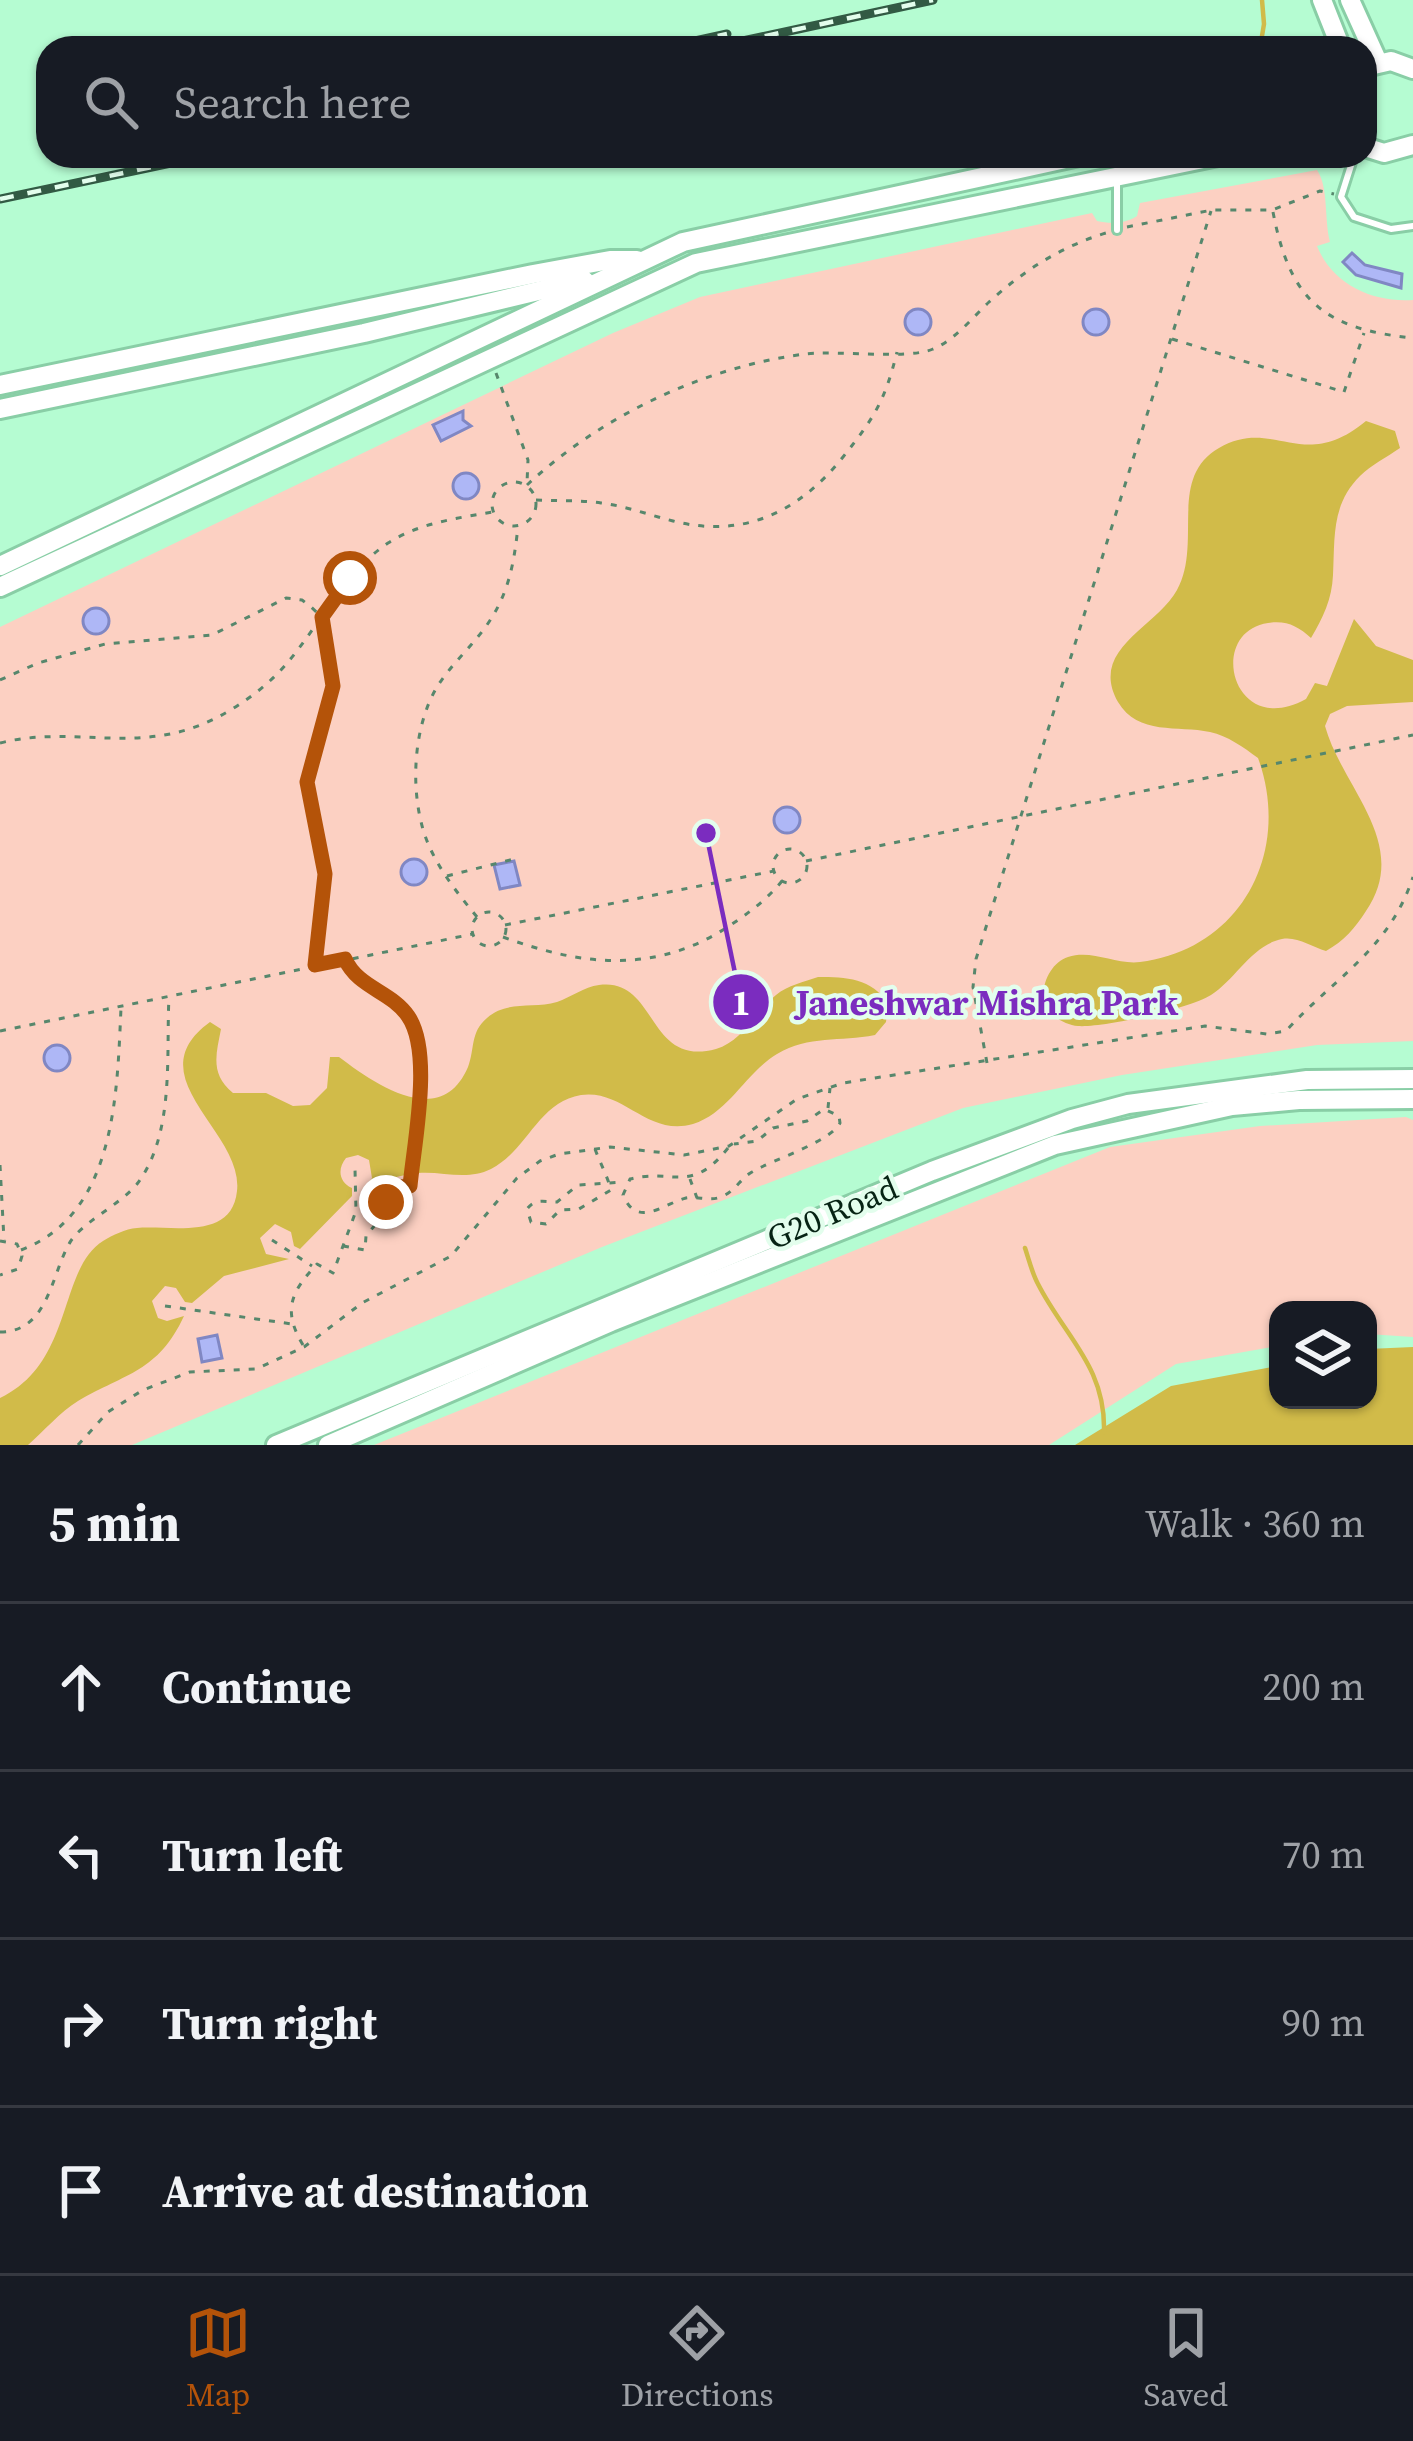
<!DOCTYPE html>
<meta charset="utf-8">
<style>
body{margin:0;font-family:"Source Serif 4",serif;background:#20242c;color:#f1f3f6}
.controls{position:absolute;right:36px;bottom:36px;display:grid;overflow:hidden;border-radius:24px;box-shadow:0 3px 9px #0004}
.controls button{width:108px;height:108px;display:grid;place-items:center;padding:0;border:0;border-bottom:3px solid #363941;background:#171b24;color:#f1f3f6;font:60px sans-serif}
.stop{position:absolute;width:36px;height:36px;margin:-27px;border:9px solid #b45309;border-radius:50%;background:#fff}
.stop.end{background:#b45309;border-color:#fff;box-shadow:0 3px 12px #0008}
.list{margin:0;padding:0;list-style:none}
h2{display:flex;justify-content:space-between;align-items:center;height:156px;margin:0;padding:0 48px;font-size:51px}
h2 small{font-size:39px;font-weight:400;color:#9ea1a6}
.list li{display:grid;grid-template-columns:78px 1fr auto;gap:36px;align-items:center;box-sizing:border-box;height:168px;padding:0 48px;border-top:3px solid #363941}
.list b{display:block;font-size:45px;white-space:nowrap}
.list em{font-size:39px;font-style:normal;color:#9ea1a6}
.icon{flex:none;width:66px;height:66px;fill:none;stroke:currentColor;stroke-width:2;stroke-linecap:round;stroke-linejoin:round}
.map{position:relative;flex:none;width:1413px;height:1445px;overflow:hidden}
.search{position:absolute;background:#171b24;box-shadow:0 3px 9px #0004;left:36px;right:36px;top:36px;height:132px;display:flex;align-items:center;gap:30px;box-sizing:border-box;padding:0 42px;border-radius:36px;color:#9ea1a6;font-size:45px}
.sheet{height:828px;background:#171b24}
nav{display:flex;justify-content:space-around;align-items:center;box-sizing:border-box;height:168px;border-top:3px solid #363941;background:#171b24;font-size:33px;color:#9ea1a6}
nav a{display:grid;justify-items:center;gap:6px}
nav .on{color:#b45309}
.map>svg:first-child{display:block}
</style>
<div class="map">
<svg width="1413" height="1445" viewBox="0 0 1413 1445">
<rect width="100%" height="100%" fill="#b5fcd2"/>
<!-- green -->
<g fill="#fcd0c2">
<path d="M1317,170C1329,188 1324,219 1330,242L1317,246C1332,284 1373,303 1413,300V1041L1317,1045L1122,1075L963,1108L602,1247L132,1445H0V627L613,333L700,297L1092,213L1097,221C1110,224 1125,224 1137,216L1140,203Z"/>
<path d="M1406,1117L1413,1120V1337L1368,1334V1310H1278V1346L1176,1364L1049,1445H374L1110,1147L1260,1126Z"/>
</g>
<!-- water -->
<g fill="#d1bb49">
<path d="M1366,421L1395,431L1400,448C1387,457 1371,465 1360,476C1331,505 1335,538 1333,575C1332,599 1323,618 1311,638C1298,626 1286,620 1268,623C1206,632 1232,740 1306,699L1315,683L1327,686L1354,619L1376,646L1413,660V702L1347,706L1330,714L1325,726C1342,788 1412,844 1366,911C1355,928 1344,941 1326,951C1312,947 1297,936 1282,939C1252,945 1236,979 1211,995C1191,1008 1103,1028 1078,1026C1064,1025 1047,1014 1044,1000C1041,983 1052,962 1068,957C1092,949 1116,965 1140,962C1242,949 1292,851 1258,758C1243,747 1228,736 1210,732C1178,725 1138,736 1118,702C1088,649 1157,627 1177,590C1203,543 1167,478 1219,448C1274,416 1302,474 1366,421Z"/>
<path d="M818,977C846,977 872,978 888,1004L886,1022L875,1035C840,1042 809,1035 777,1054C744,1074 730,1112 693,1124C647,1137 624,1089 581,1095C538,1102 528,1150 491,1169C467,1181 443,1171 418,1173C399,1175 382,1181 365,1188L372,1178L369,1160L358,1155L346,1158C337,1169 339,1182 352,1188V1196L300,1249L294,1246L291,1232L275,1224L260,1238L266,1254L289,1259L224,1276L192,1303L185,1302L176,1288L165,1286L152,1301L158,1318L167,1321L184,1316C158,1372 126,1373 78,1401C60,1412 44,1431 28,1445H0V1398C74,1363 58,1269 103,1241C113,1235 125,1229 137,1228C171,1225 232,1241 237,1191C244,1131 134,1077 210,1022L221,1029C216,1055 210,1074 233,1093H266L293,1106L310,1105L327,1088L330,1057H339C376,1085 441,1130 468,1067C475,1049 470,1032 487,1018C507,1000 533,1009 557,1002C571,997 584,987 599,985C658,977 646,1068 716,1049C743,1041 755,1012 776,995C788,985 804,982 818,977Z"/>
<path d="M1413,1347V1445H1075L1171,1386L1278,1366V1400H1368V1349Z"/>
</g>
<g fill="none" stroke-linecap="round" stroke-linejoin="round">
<!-- stream -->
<g stroke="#d1bb49" stroke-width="4.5">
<path d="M1260,48L1264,24L1262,0"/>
<path d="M1025,1248C1029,1260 1032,1273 1038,1284C1065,1337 1106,1367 1104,1432"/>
</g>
</g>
<!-- building -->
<g fill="#aeb7f6" stroke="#8087c3" stroke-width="3">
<path d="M1352,253L1365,265L1402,274L1401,288L1356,275L1343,262Z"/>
<circle cx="918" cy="322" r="13"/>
<circle cx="1096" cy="322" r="13"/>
<path d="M463,411V420L471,426L441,441L433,425Z"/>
<circle cx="466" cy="486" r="13"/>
<circle cx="96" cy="621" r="13"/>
<circle cx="787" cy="820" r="13"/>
<circle cx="414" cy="872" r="13"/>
<path d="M514,861L520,885L500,889L494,865Z"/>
<circle cx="57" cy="1058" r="13"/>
<path d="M217,1335L222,1358L202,1362L198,1339Z"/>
</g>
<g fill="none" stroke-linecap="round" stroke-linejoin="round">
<defs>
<g id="lane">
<path d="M1354,156L1341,197L1354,217L1391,229L1413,226"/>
<path d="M1117,230V183"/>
</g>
<g id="secondary">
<path d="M1322,0L1341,48"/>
<path d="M1350,0L1378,62"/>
<path d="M1365,67L1391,61L1413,69"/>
<path d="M1365,147L1384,153L1413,145"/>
<path d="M0,385L533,274L610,260H637"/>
<path d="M0,409L364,333L584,280"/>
<path d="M0,566L683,242L1079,156"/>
<path d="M0,587L696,263L1218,156"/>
<path d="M276,1445L932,1171L1072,1119L1128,1104L1307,1080L1413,1079"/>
<path d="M328,1445L611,1322L1055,1145L1232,1106L1299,1100L1413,1099"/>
</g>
</defs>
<!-- lane casing -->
<use href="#lane" stroke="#89cea6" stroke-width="12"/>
<!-- secondary casing -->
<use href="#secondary" stroke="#89cea6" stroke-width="24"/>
<!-- path -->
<g stroke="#57876c" stroke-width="3" stroke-dasharray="6 9" stroke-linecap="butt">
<path d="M1273,212C1290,301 1324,329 1413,338"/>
<path d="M1127,227L1212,210H1272L1320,191L1334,194"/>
<path d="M1172,339L1344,392L1364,333"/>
<path d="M496,373L528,460L527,483"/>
<circle cx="514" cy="504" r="22"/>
<path d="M527,485C601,416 704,367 805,354C838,350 908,360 933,349C955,340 972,318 989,302C1023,271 1062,246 1106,233"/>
<path d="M536,500C558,501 580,500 601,503C626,506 649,515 673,521C744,539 799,512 843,457C874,418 885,401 897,352"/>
<path d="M0,680L38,663L105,644L212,635L286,598L302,600L311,607L322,617L333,685L307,781L325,874L315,965"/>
<path d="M0,743C75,724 139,757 216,718C242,705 270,684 288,662C321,623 345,572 388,543C419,523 458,518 493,512"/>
<circle cx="790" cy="866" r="17"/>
<path d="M806,861L1413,735"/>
<path d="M447,876L514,859"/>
<circle cx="489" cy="929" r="17"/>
<path d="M477,917C459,895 442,874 430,848C409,803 411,730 437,687C450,666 469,649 484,629C508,597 514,565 518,526"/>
<path d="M505,925L774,871"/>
<path d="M503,937C577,964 647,974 718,933C742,918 764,903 782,881"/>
<path d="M0,1031L473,934"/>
<path d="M987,1063L973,987L976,959L1211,211"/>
<path d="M828,1108L830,1088"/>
<path d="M728,1148C691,1195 672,1168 630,1179L623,1195C637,1229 663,1204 686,1198C698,1196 712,1202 723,1196C735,1191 741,1178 752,1172C772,1160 830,1142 840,1123L839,1116L824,1109L807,1121L773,1128L757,1141L734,1144"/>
<path d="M595,1149C600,1163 607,1175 611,1190L579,1209L560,1210L546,1224L531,1222L527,1209C535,1198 544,1202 557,1202L578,1185L624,1182"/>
<path d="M0,1165L4,1240"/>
<path d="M690,1179L697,1198"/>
<path d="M272,1240L312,1266"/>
<path d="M0,1241L17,1244L22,1256L18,1269L0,1275"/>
<path d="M343,1246L365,1250L366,1236L380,1219L374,1208L398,1200L399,1187H410C414,1144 435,1043 403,1011C385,992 357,987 347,962"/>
<path d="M21,1250C116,1214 117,1094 121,1008"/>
<path d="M165,1306L292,1324"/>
<path d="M0,1332C48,1332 51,1276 69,1244C80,1223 119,1206 137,1184C175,1134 166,1056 169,996"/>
<path d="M303,1345C282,1310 291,1292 317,1264L333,1273L356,1211L355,1169"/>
<path d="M78,1445L108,1412L143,1390L190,1372L256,1369L304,1347L362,1303L451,1256L517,1178L540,1161L559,1154L610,1147L684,1155L729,1146L797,1099L843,1083L1205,1026L1267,1034L1286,1031C1335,977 1389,950 1413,877"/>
</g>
<!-- lane -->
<use href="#lane" stroke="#fff" stroke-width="6"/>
<!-- secondary -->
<use href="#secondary" stroke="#fff" stroke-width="18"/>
<defs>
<g id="rail">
<path d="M663,48L727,34"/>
<path d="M710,48L933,0"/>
<path d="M0,199L204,156"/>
</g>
</defs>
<!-- rail casing -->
<use href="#rail" stroke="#325a44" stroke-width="9"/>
<!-- rail -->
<use href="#rail" stroke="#e3feed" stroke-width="4.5" stroke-dasharray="14" stroke-linecap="butt"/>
</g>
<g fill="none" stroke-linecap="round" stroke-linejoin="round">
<!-- route -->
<path stroke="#b45309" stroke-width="15" d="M350,578L322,617L333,686L307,782L325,874L315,965L345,959C358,988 391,991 408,1016C433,1052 414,1143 410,1186L399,1187L398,1200L386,1202"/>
</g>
<g text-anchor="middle" stroke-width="9" stroke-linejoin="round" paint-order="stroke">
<!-- street labels -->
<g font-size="33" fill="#062314" stroke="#e3feed">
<text transform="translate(832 1212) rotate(-23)" y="12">G20 Road</text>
</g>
</g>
<!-- callouts -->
<path fill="none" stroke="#7b2cbf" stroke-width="4.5" d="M706 833L741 1002"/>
<g fill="#7b2cbf" stroke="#e3feed" stroke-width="4.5">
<circle cx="706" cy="833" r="12"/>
<circle cx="741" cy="1002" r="30"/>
</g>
<g font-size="36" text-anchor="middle" font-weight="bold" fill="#fff">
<text x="741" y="1015">1</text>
</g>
<g font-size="36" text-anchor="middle" font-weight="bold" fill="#7b2cbf" stroke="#e3feed" stroke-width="9" stroke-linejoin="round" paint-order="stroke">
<text x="987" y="1015">Janeshwar Mishra Park</text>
</g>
</svg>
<div class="controls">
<button><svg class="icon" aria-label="layers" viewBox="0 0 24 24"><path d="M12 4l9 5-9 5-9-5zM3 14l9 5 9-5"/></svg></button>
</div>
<div class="stop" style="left:350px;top:578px"></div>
<div class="stop end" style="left:386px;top:1202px"></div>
<div class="search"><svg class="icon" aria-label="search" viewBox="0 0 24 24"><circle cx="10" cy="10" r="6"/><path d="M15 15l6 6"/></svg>Search here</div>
</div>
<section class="sheet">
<h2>5 min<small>Walk · 360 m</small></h2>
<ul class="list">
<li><svg class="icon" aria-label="ahead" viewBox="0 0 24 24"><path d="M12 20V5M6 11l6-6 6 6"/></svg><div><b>Continue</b></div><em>200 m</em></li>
<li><svg class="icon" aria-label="left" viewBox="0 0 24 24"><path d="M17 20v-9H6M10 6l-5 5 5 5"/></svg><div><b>Turn left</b></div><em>70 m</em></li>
<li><svg class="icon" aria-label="right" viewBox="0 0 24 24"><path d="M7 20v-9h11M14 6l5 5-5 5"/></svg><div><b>Turn right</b></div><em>90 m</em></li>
<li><svg class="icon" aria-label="arrive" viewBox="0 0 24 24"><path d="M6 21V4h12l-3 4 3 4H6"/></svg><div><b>Arrive at destination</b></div></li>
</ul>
</section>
<nav>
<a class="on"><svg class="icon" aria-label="map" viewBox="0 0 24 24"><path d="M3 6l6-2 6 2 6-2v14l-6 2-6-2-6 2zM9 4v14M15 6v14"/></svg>Map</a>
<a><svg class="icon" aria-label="directions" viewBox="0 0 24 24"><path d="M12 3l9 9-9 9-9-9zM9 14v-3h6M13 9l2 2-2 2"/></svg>Directions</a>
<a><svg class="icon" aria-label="saved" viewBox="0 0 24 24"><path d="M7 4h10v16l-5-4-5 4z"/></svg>Saved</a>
</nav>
